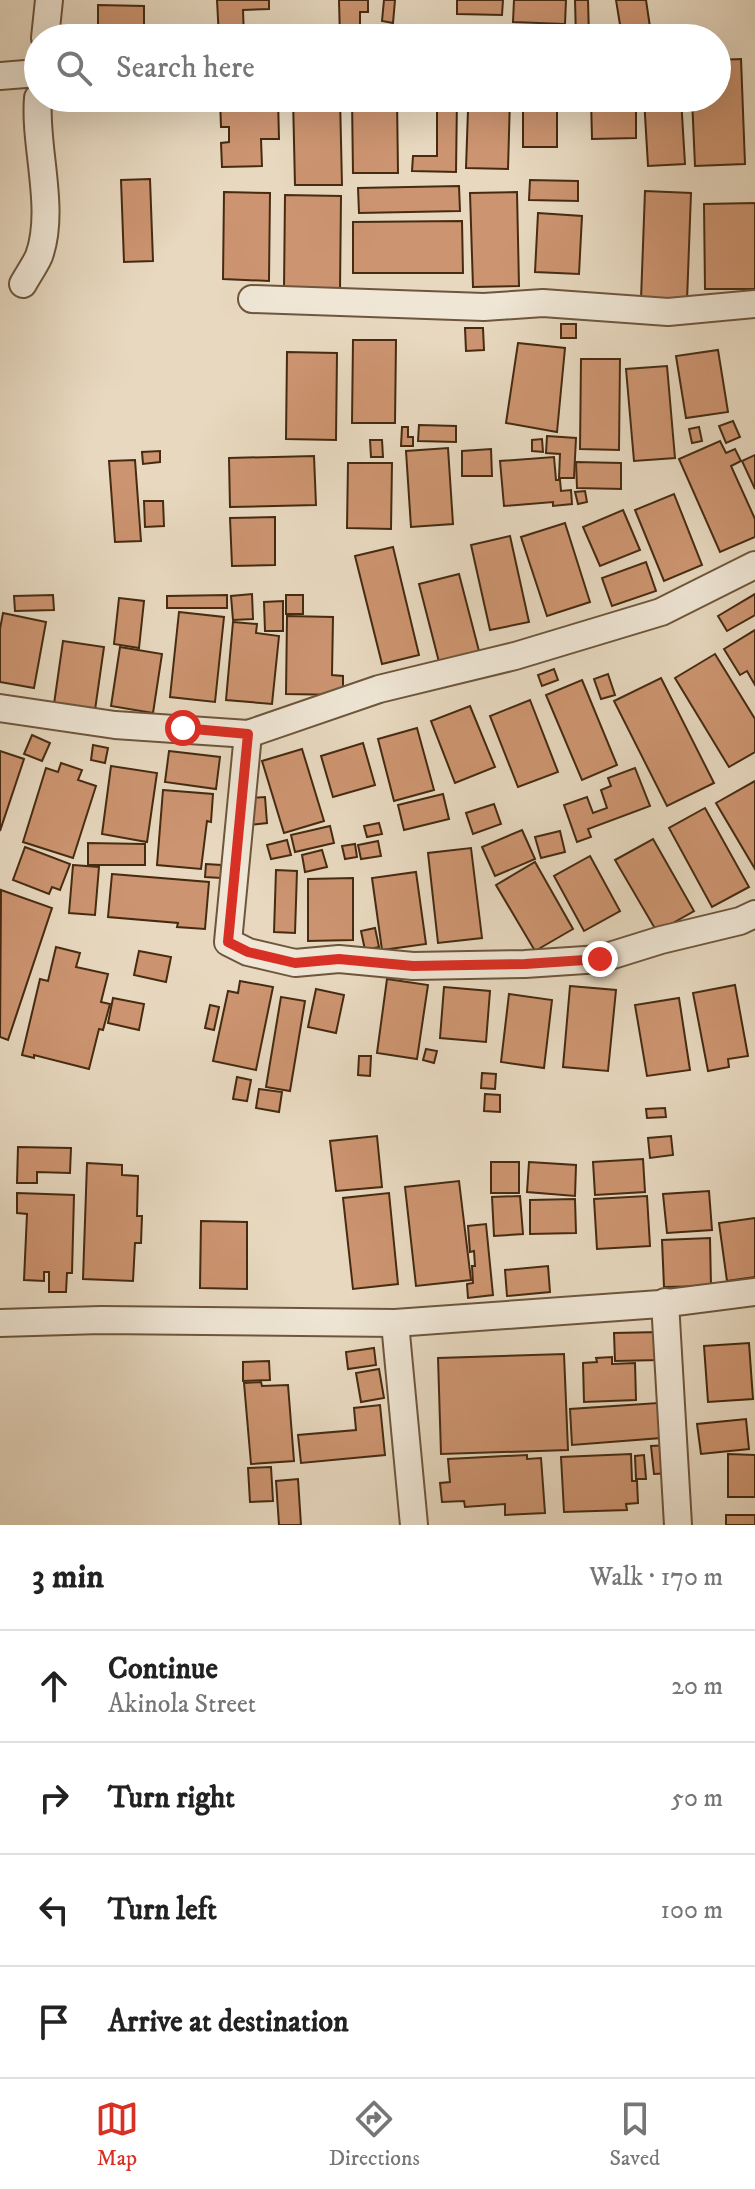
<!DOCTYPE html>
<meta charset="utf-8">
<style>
body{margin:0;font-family:"IM FELL DW Pica",serif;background:#f6f6f6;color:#222}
.stop{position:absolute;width:24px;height:24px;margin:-18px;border:6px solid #d93025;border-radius:50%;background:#fff}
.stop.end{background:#d93025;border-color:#fff;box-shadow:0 2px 8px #0008}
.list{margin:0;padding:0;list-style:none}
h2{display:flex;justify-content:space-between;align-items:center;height:104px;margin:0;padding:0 32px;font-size:34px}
h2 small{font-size:26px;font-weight:400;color:#767676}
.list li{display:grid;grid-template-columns:52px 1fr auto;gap:24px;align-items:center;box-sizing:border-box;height:112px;padding:0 32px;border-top:2px solid #e0e0e0}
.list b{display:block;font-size:30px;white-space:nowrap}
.list p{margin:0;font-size:26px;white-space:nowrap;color:#767676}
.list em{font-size:26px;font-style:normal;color:#767676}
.icon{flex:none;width:44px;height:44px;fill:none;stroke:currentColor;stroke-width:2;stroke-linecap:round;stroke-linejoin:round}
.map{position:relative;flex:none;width:755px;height:1525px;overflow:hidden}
.search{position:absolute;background:#fff;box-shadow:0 8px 32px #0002;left:24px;right:24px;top:24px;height:88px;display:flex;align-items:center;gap:20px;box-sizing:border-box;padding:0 28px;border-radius:44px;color:#767676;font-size:30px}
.sheet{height:552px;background:#fff}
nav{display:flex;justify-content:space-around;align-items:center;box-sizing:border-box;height:112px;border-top:2px solid #e0e0e0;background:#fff;font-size:22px;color:#767676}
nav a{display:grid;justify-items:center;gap:4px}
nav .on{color:#d93025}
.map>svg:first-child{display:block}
</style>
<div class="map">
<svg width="755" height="1525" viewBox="0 0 755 1525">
<rect width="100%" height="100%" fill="#e7d8bf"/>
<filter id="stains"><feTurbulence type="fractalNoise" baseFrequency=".0025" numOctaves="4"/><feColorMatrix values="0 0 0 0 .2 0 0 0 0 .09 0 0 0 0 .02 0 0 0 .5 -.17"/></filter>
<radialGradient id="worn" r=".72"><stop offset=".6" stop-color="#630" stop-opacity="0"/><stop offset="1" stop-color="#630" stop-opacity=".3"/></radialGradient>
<!-- building -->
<g fill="#cc9470" stroke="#462b11" stroke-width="2">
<path d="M217,0H269V9L243,10L244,38H219Z"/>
<path d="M339,0H368V12H360V38H340Z"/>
<path d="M384,0H395L393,23L382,21Z"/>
<path d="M457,0H503L502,15L457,14Z"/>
<path d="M514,0H566L565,24L513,22Z"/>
<path d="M575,0H588L589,37L576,38Z"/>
<path d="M616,0H646L650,27L621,31Z"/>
<path d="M98,5L144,6V38H98Z"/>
<path d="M741,59L745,164L695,166L692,98H717V60Z"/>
<path d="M220,98H278L279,139H261L262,166L222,167L221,143L229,142V127H221Z"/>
<path d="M293,98H340L342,185H295Z"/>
<path d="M352,98H397L398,173H353Z"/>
<path d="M437,98H457L456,172L412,171L413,156H437Z"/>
<path d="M474,98H510L508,169L466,168L468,110H473Z"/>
<rect x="523" y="98" width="34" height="49"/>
<path d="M591,98H636V138L592,139Z"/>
<path d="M644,98H681L685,164L648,166Z"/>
<path d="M150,179L153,261L124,262L121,180Z"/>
<path d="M530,180L578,181V201L529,200Z"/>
<path d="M459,186L460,211L359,213L358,188Z"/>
<path d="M645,191L691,193L687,301L641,299Z"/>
<path d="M224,192L270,193L269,281L223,279Z"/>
<path d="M517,192L519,286L473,287L470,193Z"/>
<path d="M285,195L341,196L340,291L284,290Z"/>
<path d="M755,203V289H705L704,204Z"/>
<path d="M538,213L582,216L579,274L535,272Z"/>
<path d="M462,221L463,273H353V222Z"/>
<rect x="561" y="324" width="15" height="14"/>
<path d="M465,328H483L484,350L466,351Z"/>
<path d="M353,340H396L395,423H352Z"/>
<path d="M518,343L565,348L557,432L506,423Z"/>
<path d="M718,350L728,412L686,418L676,356Z"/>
<path d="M287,352L337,353L336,440L286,439Z"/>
<path d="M581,359H620L619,450L580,449Z"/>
<path d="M667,366L675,458L634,461L626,369Z"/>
<path d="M733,421L740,437L726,443L719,426Z"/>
<path d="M419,425L456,426V442L418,441Z"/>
<path d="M402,427H408V437H413V446H401Z"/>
<path d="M699,427L702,441L692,443L689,429Z"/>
<path d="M547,436L576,438L574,478H559L560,454L546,453Z"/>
<path d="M542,439L543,452L532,451V440Z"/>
<path d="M370,440H382L383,457H371Z"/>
<path d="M720,441L726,453L735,449L741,461L731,466L755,519V537L720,552L679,459Z"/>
<path d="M448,448L453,524L411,527L406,451Z"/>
<path d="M491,449L492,476H462V451Z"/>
<path d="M160,451V462L143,464L142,452Z"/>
<path d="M755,455V489L742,461Z"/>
<path d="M314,456L316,505L230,507L229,458Z"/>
<path d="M554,457L556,480H560L561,491L571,490L572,504L553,506V502L504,506L500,461Z"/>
<path d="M135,460L141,541L115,542L109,461Z"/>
<path d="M576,462L621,463V489L577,488Z"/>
<path d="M348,463H392L391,529L347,528Z"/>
<path d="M585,491L587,502L578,504L575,492Z"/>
<path d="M674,494L702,565L664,581L635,510Z"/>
<path d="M144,501H163L164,526L145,527Z"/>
<path d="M623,510L640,550L600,566L583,527Z"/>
<path d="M275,517V565L232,566L230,518Z"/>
<path d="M565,523L590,602L547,616L521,537Z"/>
<path d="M510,536L529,622L490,630L471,545Z"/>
<path d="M393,547L419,655L382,664L355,556Z"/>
<path d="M646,562L656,591L612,606L602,578Z"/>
<path d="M459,574L479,651L439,662L419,584Z"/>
<path d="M252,594L253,619L233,620L231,596Z"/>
<path d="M755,594V615L727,631L718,616Z"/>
<path d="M53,595L54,610L15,611L14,596Z"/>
<path d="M227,595V608H167V596Z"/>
<rect x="286" y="595" width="17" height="19"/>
<path d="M119,598L144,601L139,648L114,644Z"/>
<path d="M283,601V631H265L264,602Z"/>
<path d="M179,612L224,617L215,702L170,697Z"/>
<path d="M3,613L46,622L34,688L0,682V629Z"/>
<path d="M287,616L333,617L332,675L343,676V695L286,694Z"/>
<path d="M233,622L257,624L256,633L279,636L272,704L226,700Z"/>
<path d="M755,630V685L747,671L740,675L724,649Z"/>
<path d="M63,641L104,647L95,710L54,704Z"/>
<path d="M120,647L162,654L153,713L111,706Z"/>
<path d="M715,654L755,719V752L729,767L675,678Z"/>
<path d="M554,669L558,680L542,686L538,675Z"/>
<path d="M608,674L615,695L601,699L594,679Z"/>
<path d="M661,678L714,783L667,806L614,701Z"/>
<path d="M582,680L617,765L582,780L546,695Z"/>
<path d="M530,700L558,772L518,787L490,716Z"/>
<path d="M470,706L495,767L455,783L431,721Z"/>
<path d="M417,728L434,790L394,801L378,739Z"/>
<path d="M32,735L50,743L42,761L24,754Z"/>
<path d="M363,743L375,785L333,797L321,756Z"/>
<path d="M93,745L108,748L105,763L91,760Z"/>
<path d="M302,749L324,821L284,833L262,761Z"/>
<path d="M0,751L24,759L0,831Z"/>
<path d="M169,751L220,757L216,789L165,782Z"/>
<path d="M61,763L82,770L78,780L96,786L73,858L23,842L46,768L58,772Z"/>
<path d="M111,766L157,773L147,842L102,834Z"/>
<path d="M635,768L650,806L588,829L591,837L577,842L564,805L587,797L593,813L607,808L601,790L611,786L608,778Z"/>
<path d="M755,781V869L716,803Z"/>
<path d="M163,790L213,794L211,822L207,821L201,869L157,865Z"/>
<path d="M443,794L449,819L404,830L398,805Z"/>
<path d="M265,797L267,823L250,825L248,798Z"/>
<path d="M494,804L501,824L473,834L466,813Z"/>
<path d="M705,808L749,887L712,907L669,828Z"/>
<path d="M379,823L382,834L367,837L364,826Z"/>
<path d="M330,826L334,843L295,852L291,835Z"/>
<path d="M522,830L535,859L495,876L482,847Z"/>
<path d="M560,831L565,852L541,858L535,837Z"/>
<path d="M653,839L694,911L657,932L615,860Z"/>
<path d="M287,840L291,855L271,859L267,845Z"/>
<path d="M378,841L381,856L361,859L358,845Z"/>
<path d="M88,843L145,844V865H88Z"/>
<path d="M355,844L357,857L345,859L342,846Z"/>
<path d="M25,847L70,864L60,890L52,887L49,894L13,880Z"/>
<path d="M471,848L482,938L438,943L428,853Z"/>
<path d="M322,850L327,867L305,872L302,855Z"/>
<path d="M590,856L620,911L584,931L554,876Z"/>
<path d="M535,862L573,929L535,951L496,885Z"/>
<path d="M206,864L221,865V878L205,877Z"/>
<path d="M73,865L99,867L95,915L69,913Z"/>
<path d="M276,870L297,871L295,933L274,932Z"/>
<path d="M416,872L426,944L382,950L372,878Z"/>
<path d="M112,874L209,882L205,929L177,927L178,923L108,917Z"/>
<path d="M353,878V940L308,941V879Z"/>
<path d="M1,890L52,908L8,1040L0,1037Z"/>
<path d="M375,928L379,947L365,950L361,931Z"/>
<path d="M56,947L80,953L76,967L108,974L101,1002L110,1004L103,1030L99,1029L89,1069L34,1055V1058L22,1055L40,979L48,981Z"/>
<path d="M139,951L171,957L166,982L134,975Z"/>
<path d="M387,979L428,985L417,1059L377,1053Z"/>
<path d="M240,981L273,987L256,1070L213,1061L228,991L238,993Z"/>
<path d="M735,985L748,1056L728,1059L729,1067L708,1071L693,993Z"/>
<path d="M570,986L616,990L608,1071L563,1067Z"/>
<path d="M444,987L490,991L486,1042L440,1038Z"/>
<path d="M316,989L344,995L336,1033L308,1027Z"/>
<path d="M509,994L552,1000L544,1068L501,1062Z"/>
<path d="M281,997L305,1001L290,1091L266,1087Z"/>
<path d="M113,998L144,1004L139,1030L108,1023Z"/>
<path d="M679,998L690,1070L647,1076L635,1005Z"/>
<path d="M210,1005L219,1007L214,1030L205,1028Z"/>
<path d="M426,1049L437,1051L434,1063L423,1060Z"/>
<path d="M359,1056H371L370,1076L358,1075Z"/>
<path d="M482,1073L496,1074L495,1089L481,1088Z"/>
<path d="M237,1077L251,1080L247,1101L233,1099Z"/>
<path d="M259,1089L282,1092L279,1112L256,1108Z"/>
<path d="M485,1094L500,1095V1112L484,1111Z"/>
<path d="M665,1108L666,1117L647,1118L646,1109Z"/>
<path d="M377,1136L382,1187L336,1191L330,1141Z"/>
<path d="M671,1136L673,1155L650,1158L648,1138Z"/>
<path d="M18,1147L71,1148L70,1173L37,1172V1183H17Z"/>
<path d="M643,1159L645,1192L595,1195L593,1162Z"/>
<rect x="491" y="1162" width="28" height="31"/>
<path d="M529,1162L576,1165L575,1196L527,1192Z"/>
<path d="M87,1163L122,1165V1175L138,1176L137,1216H142L141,1243H135L133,1281L83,1279Z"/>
<path d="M459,1181L471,1280L416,1286L405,1187Z"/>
<path d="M709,1191L712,1230L667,1233L663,1194Z"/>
<path d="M17,1193L74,1195L72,1273H67L66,1292H49V1272H44V1281L24,1280L27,1214L17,1213Z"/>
<path d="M389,1193L398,1284L353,1289L343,1198Z"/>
<path d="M520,1196L523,1234L494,1236L492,1197Z"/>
<path d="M647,1196L650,1246L597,1249L594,1199Z"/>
<path d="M575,1199L576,1233L530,1234V1200Z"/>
<path d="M755,1218V1277L727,1281L719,1223Z"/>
<path d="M201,1221L247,1222V1289L200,1288Z"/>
<path d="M486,1224L493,1295L468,1298L467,1284L473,1283L472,1266H475L474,1251L470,1252L468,1226Z"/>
<path d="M710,1238L711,1286L664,1287L662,1240Z"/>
<path d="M548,1266L550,1292L507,1296L505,1270Z"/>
<path d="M659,1332L660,1360L615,1361L614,1333Z"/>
<path d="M749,1343L753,1399L708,1402L704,1346Z"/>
<path d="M374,1348L376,1365L348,1369L346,1352Z"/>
<path d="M564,1354L568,1450L441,1454L438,1358Z"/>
<path d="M612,1357V1364L635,1363L636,1400L584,1402L583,1363L597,1362L596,1358Z"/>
<path d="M269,1361L270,1380L243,1381V1362Z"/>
<path d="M379,1369L384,1398L361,1402L356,1373Z"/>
<path d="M261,1382L262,1386L288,1385L294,1461L251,1464L244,1383Z"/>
<path d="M658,1403L661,1438L572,1445L570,1409Z"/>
<path d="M380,1405L385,1455L301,1463L298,1435L356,1430L354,1408Z"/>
<path d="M746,1419L749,1449L701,1454L697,1424Z"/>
<path d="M671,1445L673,1473L654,1474L651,1446Z"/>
<path d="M631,1454L632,1481H637L638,1503L626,1504L627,1510L564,1512L561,1457Z"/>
<path d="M728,1454L755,1455V1497H728Z"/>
<path d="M527,1455V1459L541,1458L545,1513L505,1515V1504L465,1507L464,1501L442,1502L440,1483L450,1482L448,1459Z"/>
<path d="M644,1455L646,1479H636L635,1456Z"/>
<path d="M271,1467L273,1501L250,1502L248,1468Z"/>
<path d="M298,1479L301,1525H279L276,1481Z"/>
<rect x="726" y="1515" width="29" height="10"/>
</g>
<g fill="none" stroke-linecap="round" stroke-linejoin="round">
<defs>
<g id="minor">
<path d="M45,38L49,0"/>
<path d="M0,76L38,73"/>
<path d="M23,284C28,275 35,265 39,256C56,209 34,146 38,98"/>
<path d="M252,299L484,307L543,303L668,312L755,304"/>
<path d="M0,708L115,725L248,734L379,689L515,656L661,612L755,565"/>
<path d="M248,734L228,942L248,952L295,963L339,959L413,966L525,964L600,959L661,940L740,921L755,914"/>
<path d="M665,1302L678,1525"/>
<path d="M0,1323L101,1320L395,1323L660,1304L755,1292"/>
<path d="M395,1323L414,1525"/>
</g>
</defs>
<!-- minor casing -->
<use href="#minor" stroke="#6e563c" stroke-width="30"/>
<!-- minor -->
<use href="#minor" stroke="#efe6d5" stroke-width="26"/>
</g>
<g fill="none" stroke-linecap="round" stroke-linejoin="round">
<!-- route -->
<path stroke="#d93025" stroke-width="10" d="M183,728L248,734L228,942L248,952L295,963L339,959L413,966L525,964L600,959"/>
</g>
<rect width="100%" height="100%" filter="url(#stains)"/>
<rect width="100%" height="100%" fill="url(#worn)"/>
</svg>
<div class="stop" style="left:183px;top:728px"></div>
<div class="stop end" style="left:600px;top:959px"></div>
<div class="search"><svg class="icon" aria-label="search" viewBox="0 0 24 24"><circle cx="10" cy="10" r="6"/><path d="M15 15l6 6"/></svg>Search here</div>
</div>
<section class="sheet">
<h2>3 min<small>Walk · 170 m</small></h2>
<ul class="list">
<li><svg class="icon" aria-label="ahead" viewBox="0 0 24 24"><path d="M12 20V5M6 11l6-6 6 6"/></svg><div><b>Continue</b><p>Akinola Street</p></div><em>20 m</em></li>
<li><svg class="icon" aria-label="right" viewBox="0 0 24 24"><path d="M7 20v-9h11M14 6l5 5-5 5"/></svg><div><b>Turn right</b></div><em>50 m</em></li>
<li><svg class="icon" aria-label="left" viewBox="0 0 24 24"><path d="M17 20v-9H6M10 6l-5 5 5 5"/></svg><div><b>Turn left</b></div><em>100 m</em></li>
<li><svg class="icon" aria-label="arrive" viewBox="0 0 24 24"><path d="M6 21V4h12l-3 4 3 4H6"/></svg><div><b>Arrive at destination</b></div></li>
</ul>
</section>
<nav>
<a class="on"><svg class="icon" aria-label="map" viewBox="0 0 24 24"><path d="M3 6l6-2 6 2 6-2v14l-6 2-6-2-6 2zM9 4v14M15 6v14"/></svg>Map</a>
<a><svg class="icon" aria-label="directions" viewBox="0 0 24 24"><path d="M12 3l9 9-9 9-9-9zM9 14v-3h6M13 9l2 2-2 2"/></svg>Directions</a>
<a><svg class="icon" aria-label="saved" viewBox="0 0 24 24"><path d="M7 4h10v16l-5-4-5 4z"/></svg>Saved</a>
</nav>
